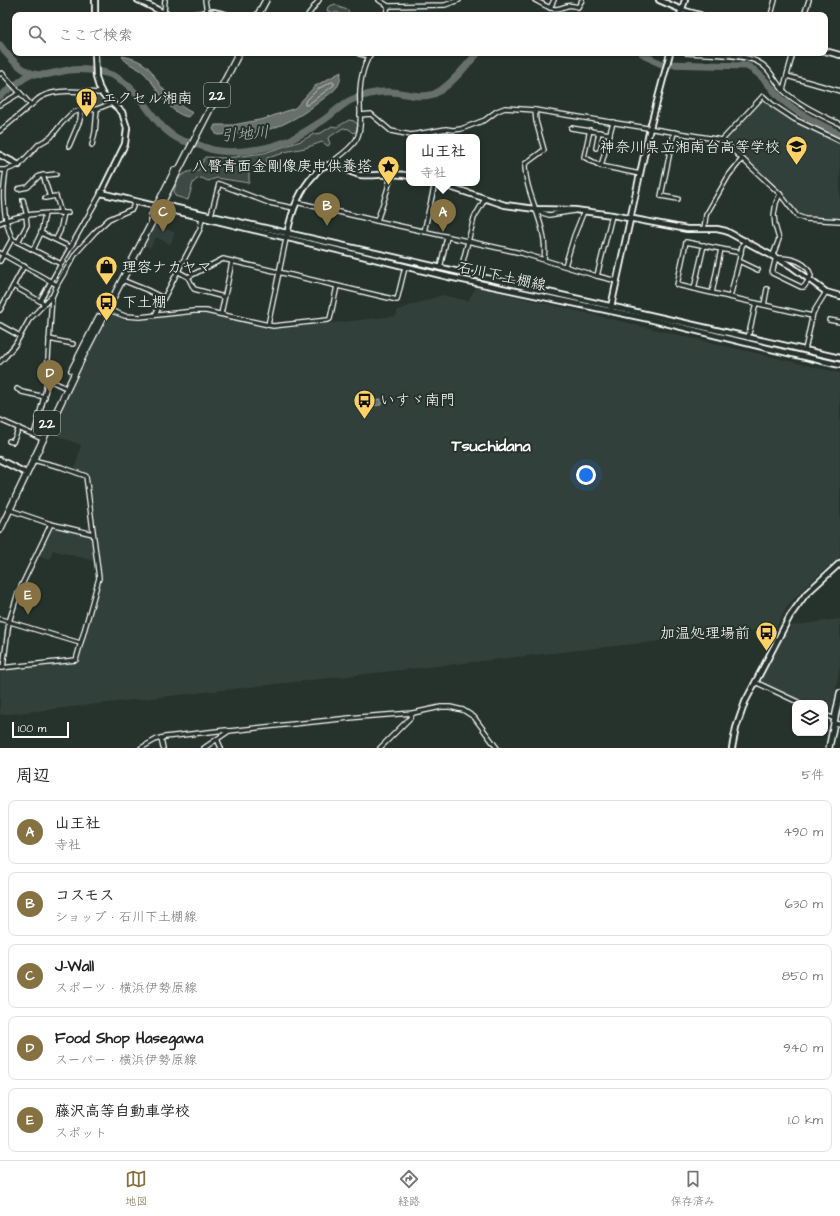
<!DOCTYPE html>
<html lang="ja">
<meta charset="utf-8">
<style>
body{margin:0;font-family:"Architects Daughter","Klee One",sans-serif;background:#f2f2f2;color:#222}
.controls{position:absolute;right:12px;bottom:12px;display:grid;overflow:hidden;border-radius:8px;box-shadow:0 1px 3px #0004}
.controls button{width:36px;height:36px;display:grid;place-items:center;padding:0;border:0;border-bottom:1px solid #e0e0e0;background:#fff;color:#222;font:20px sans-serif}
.scale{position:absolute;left:12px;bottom:10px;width:57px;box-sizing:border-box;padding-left:4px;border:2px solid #fff;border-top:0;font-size:11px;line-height:14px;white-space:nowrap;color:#fff;-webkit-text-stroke:3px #26332d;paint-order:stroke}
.you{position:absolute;left:586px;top:475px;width:14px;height:14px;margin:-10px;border:3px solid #fff;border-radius:50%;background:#1a73e8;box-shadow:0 0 0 6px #1a73e833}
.badge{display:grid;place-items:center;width:26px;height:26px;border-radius:50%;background:#857141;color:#fff;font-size:13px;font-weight:700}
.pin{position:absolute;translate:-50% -33px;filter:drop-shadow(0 1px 2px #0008)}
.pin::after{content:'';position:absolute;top:21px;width:14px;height:12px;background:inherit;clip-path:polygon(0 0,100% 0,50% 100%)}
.popup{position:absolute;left:406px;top:134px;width:74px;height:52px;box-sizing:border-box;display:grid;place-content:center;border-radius:8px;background:#fff;filter:drop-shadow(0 1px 3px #0005);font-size:13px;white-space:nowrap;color:#767676}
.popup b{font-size:15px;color:#222}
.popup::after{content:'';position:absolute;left:50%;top:100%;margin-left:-8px;border:8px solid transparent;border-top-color:#fff}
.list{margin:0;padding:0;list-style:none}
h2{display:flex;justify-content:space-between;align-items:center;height:52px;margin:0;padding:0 16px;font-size:17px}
h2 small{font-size:13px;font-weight:400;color:#767676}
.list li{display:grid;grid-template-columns:26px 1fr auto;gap:12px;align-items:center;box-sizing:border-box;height:64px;margin:0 8px 8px;padding:0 8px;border:1px solid #e0e0e0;border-radius:8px}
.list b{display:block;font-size:15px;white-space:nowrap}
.list p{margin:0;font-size:13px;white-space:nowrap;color:#767676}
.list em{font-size:13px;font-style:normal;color:#767676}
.icon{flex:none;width:22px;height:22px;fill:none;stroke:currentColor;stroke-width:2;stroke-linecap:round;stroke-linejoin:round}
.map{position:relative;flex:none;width:840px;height:748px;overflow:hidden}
.search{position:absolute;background:#fff;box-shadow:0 1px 3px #0004;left:12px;right:12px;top:12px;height:44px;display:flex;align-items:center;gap:10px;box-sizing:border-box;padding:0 14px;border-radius:8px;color:#767676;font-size:15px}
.sheet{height:412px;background:#fff}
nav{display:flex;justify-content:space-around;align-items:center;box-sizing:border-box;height:56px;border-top:1px solid #e0e0e0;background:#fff;font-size:11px;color:#767676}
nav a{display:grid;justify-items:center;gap:2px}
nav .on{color:#857141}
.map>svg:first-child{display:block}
</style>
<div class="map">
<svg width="840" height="748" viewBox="0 0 840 748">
<rect width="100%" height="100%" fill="#26332d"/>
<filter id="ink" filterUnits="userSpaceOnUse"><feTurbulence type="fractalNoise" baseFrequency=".025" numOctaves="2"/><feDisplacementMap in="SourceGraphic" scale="8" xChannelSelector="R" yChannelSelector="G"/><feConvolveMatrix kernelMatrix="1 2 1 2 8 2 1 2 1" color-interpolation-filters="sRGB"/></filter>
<g filter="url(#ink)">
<!-- built -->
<g fill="#333f3a">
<path d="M762,98L799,124L840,144V219L823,217H806L798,216L791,207L724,140Z"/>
<path d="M155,223L175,233L170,244L156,237L150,248L144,245Z"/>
<path d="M476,287L840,373V557L809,583L788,605L776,628L0,715V670L78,661L101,577L89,473L75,469L81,445L50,433L108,313H109L127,321L199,313L216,315L261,327L279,329L396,316L398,310L442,295L468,301Z"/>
<path d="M52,527L91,536L94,561L53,550L50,559L38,556Z"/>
<path d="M840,619V667L831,713L829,714L825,712V703H806L760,681L765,670L782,635L790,629V626Z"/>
</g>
<!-- green -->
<g fill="#3e4944" stroke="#9ea4a2">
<path d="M335,4L341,8L348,10L349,15H342L337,12L334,13L327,11L328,7Z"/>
<path d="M99,94L108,103L89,110L87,95Z"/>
<path d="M349,120L354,121L358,125L356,131L354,133L349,129L343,128L328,138L330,144L328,146L322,142L305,148L284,152L281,154L267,158V165C262,168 254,166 249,169V183L217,178L208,181L202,178L197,179L193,183L188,200L175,196L174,192C176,179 183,170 198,171L205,157L227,158L264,153L301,141L314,134L321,133L332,126L337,127Z"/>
</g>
<!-- water -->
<g fill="#67706c" stroke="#a4a9a7">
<path d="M122,56C133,58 145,62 152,72C155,76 157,81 160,85C169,96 180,107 193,113L188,117C167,113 158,87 144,73C138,67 125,64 122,56Z"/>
<path d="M341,72C341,88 334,90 323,99C304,114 282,128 258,132C244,134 231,134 217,135L213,129L215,125H233L264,119L295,108L315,86Z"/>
<path d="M381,399V405L364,406L363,401Z"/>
</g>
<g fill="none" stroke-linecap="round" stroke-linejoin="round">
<!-- shore -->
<path stroke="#c2c6c4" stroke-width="1" d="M332,82L334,83V85L307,105H305V102L318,89Z"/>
<!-- river -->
<g stroke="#67706c" stroke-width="7">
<path d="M0,45C8,56 18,68 31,73C44,78 57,71 70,70C81,69 94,70 106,73C142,83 149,126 181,140C186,142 191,143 196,144C201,146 207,148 213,150C232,154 261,150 279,144C293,140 307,131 319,123C330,117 339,106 351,100C362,95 379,91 392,92C405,93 420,99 434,94C450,87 466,65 478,53"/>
<path d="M642,53L653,60L662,64L747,66C765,75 771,91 786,103C802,116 821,125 840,134"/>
<path d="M0,96L26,77L32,74"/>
</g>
<defs>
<g id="minor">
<path d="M205,0L207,12"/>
<path d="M379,0L388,6L445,5L459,0"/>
<path d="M535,0C541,3 549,9 556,9C567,8 565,3 578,7L582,0"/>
<path d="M550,8L554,0"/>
<path d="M164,13L165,0"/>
<path d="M308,15L319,0"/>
<path d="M386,15L388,6"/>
<path d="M771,15L775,0"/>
<path d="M804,15L809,0"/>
<path d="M687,53C706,54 740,54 756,61C770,67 773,79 783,90C794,102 824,117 840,124"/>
<path d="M0,74L2,73L31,105C34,103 37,99 41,97C54,89 83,91 98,93L101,92"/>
<path d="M787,76L840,91"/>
<path d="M783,90L793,53"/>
<path d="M0,105L20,93"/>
<path d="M535,110L536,121L544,150L525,164C525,197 549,225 544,259"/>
<path d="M360,115L371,114L391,131L411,135L446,129L453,130L461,129L485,120L497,111L505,108L535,110L722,140L780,194L797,216L805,219L840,221"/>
<path d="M613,122L601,166L640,174"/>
<path d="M571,128L610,134"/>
<path d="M590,130L584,157L601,166"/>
<path d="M0,131L31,105"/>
<path d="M674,132L661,196L678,199"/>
<path d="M722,140L763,96L773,105L794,119L840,141"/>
<path d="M92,145L95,132L97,109"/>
<path d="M69,146L80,120L81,110"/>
<path d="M596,148L599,132"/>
<path d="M328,165C338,157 350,150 356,140C362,130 360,115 360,104C359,86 361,69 371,53"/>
<path d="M0,170H6L19,165L39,144L51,137L62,123L72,113L81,110L97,109L112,103"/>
<path d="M6,170C2,193 3,217 12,239"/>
<path d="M43,175L50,197"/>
<path d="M18,189L28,187L39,176L56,174"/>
<path d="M45,198L56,196L61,213"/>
<path d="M23,200L27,216"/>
<path d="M296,202L377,221L521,253L597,276L617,281"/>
<path d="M536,211L549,215L574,211"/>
<path d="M211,215L219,184L269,203L294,208"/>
<path d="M377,221C382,205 389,190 391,173"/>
<path d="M0,223C18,214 48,212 68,213"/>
<path d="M704,229L706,215L729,175L742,159"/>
<path d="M424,232L435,183"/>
<path d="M41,233L70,247"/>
<path d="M56,239L60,231L64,213"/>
<path d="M746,240L742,246L739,261L758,270"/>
<path d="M18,242L27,225L26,216"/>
<path d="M33,250L41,233L45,214"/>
<path d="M0,253L57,285"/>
<path d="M741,253L686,242L677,285L812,316"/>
<path d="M773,255L779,239L775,225L774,215L776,203L780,194"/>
<path d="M776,257L772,273L801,287H804L811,276C808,262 792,258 779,258"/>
<path d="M0,261L12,239L61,264L40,301"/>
<path d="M61,264L101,193"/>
<path d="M565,266L574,236L584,211"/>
<path d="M440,268L447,237"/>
<path d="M177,271L188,277L223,259L397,300L405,267"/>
<path d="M460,273L474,218L485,199"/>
<path d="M597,276L612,215"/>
<path d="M188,277L194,289L224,297"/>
<path d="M122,280L147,290L163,298"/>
<path d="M13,286L45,304"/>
<path d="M694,289L704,245"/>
<path d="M712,293L721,249"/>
<path d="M730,297L739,261"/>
<path d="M764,305L767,289"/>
<path d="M107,309L125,316L140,317L194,311H206L273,326L328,320L330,319L337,286"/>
<path d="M0,310L24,266"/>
<path d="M221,314L232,262"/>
<path d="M155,315L200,229L202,218"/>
<path d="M829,320L840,322"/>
<path d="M0,325L20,336"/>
<path d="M268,325L286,239"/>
<path d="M748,338L756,303"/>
<path d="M49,339L73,344"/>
<path d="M805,350L813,313L826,292"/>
<path d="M0,362L6,356L15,345L29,320L51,297"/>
<path d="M47,379L64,387"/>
<path d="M17,389L22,392L45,397"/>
<path d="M0,420L34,435"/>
<path d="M40,438L34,435L46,389L52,297L57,285L76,253L95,232L109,219L132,209L135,201"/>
<path d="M9,441L13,442L19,428"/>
<path d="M10,510L51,524L93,534"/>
<path d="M0,619L80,643"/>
<path d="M0,668L76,660L99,578L86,476L61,467L33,460"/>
<path d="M3,668L9,622L18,593L51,524"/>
<path d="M755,682L800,703"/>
<path d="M825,715L835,719"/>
<path d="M834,723L840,724"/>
<path d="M161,738L163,748"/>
<path d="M217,739L221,748"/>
<path d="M141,748L157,739L165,737L226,730L229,731"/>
<path d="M204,748L229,731L359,717L413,713L441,707H450L463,710L474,717L497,748"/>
<path d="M380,748L410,718L413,713"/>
</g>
<g id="tertiary">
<path d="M138,0L168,15"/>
<path d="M659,0L682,10L700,15"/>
<path d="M95,15V0"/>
<path d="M192,15L213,12L226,15"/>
<path d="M680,15L685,0"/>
<path d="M825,51L840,55"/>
<path d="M95,53L96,77L99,87L103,95L122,112L127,128L125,144L101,193L449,277L649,319L767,348L840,365"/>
<path d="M360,53L369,55"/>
<path d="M0,155L19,165"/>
<path d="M438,183L505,205L535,209L575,210L612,215L687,229H717L726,231L791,266L826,292L840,296"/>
<path d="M159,204L840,358"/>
<path d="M287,235C291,213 298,192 314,175C317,171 323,165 329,165C339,164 350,173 360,175C377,177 393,171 409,176"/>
<path d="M611,307L650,128L670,53"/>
<path d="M0,460L24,472"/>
<path d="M732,748L736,728L745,702L790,616L806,594L840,563"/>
</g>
<path id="secondary" d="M829,748L840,693"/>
<g id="primary">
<path d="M258,15L266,0"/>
<path d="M151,217L175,170"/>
<path d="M72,370L99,317"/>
<path d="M0,530L82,358L239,53"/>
</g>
</defs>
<!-- minor casing -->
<use href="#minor" stroke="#fff" stroke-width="6"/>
<!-- tertiary casing -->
<use href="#tertiary" stroke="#fff" stroke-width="8"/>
<!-- secondary casing -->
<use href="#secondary" stroke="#fff" stroke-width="8"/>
<!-- primary casing -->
<use href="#primary" stroke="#fff" stroke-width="8"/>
<!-- minor -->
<use href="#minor" stroke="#26332d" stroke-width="3.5"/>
<!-- tertiary -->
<use href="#tertiary" stroke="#26332d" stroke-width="4.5"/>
<!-- secondary -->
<use href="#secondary" stroke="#26332d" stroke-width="5"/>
<!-- primary -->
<use href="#primary" stroke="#26332d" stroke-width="5.5"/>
</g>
</g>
<!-- icons -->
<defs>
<symbol id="building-pin" viewBox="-11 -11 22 30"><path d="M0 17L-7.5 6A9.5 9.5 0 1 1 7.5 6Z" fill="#ffd166" stroke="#26332d"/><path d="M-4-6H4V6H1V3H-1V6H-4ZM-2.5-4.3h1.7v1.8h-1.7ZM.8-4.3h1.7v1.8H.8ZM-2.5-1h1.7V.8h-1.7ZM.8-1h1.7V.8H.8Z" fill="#111"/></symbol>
<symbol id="school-pin" viewBox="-11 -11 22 30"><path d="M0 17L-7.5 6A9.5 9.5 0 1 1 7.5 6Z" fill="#ffd166" stroke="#26332d"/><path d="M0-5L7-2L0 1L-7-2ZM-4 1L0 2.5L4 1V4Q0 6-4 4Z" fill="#111"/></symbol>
<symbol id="sight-pin" viewBox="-11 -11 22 30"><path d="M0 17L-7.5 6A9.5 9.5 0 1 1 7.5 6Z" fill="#ffd166" stroke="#26332d"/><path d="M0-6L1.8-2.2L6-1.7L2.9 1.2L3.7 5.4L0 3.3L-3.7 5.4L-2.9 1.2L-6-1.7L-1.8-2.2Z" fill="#111"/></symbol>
<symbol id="shop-pin" viewBox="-11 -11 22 30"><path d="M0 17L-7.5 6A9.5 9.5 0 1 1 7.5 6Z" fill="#ffd166" stroke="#26332d"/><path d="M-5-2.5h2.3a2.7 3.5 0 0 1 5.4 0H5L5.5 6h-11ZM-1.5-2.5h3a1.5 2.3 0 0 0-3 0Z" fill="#111"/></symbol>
<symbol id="bus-pin" viewBox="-11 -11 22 30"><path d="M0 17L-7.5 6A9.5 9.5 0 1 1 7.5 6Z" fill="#ffd166" stroke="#26332d"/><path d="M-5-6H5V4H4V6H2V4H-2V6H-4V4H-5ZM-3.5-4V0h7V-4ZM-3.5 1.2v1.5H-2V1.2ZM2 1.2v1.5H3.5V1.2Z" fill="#111"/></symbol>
</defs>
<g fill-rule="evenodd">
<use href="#building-pin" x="74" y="86" width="25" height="34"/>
<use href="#school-pin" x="784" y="134" width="25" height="34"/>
<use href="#sight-pin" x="376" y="154" width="25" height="34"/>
<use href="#shop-pin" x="94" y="254" width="25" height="34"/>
<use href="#bus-pin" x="94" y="290" width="25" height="34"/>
<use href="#bus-pin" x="352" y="388" width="25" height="34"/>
<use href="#bus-pin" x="754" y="620" width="25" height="34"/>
</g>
<g text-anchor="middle" stroke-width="4" stroke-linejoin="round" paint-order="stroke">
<!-- shield labels -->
<g fill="#26332d" stroke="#bec2c0" stroke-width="1">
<rect x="204" y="83" width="26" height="24" rx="3"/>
<rect x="34" y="411" width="26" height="24" rx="3"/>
</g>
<g font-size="14" font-weight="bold" fill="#fff">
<text x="217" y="100">22</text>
<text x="47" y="428">22</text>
</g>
<!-- poi labels -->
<g font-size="15" fill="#fff" stroke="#26332d" text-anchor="start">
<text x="102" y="103">エクセル湘南</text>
<text x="780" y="152" text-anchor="end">神奈川県立湘南台高等学校</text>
<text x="372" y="171" text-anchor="end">八臀青面金剛像庚申供養塔</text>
<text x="122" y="272">理容ナカヤマ</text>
<text x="122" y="307">下土棚</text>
<text x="380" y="405">いすゞ南門</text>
<text x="750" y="638" text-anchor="end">加温処理場前</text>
</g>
<!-- street labels -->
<g font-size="15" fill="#fff" stroke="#26332d">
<text transform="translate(502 276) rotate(12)" y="5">石川下土棚線</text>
</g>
<!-- water labels -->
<g font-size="16" font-style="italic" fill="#b3b8b6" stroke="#26332d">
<text transform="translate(245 133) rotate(-5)" y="6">引地川</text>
</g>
<!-- neighbourhood labels -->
<g font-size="16" font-weight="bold" fill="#fff" stroke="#26332d">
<text x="491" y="451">Tsuchidana</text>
</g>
</g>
</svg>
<div class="controls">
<button><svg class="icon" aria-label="layers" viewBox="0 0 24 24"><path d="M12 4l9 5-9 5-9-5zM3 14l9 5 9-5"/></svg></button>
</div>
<div class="scale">100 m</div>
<div class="you"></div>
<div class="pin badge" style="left:443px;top:232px">A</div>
<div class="popup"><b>山王社</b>寺社</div>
<div class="pin badge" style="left:327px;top:226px">B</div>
<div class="pin badge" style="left:163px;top:232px">C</div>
<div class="pin badge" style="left:50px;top:393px">D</div>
<div class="pin badge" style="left:28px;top:615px">E</div>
<div class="search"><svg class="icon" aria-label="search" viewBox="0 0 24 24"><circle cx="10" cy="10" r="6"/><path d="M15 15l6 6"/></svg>ここで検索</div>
</div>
<section class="sheet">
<h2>周辺<small>5件</small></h2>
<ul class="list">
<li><span class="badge">A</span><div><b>山王社</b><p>寺社</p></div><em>490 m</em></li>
<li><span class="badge">B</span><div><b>コスモス</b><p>ショップ · 石川下土棚線</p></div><em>630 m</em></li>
<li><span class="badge">C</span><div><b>J-Wall</b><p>スポーツ · 横浜伊勢原線</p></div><em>850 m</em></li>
<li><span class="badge">D</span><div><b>Food Shop Hasegawa</b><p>スーパー · 横浜伊勢原線</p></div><em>940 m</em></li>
<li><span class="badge">E</span><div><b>藤沢高等自動車学校</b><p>スポット</p></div><em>1.0 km</em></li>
</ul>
</section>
<nav>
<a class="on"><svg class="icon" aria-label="map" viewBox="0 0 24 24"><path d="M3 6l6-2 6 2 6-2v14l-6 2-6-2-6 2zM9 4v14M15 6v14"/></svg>地図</a>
<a><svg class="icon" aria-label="directions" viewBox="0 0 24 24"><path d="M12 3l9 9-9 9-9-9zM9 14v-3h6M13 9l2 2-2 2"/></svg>経路</a>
<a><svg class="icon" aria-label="saved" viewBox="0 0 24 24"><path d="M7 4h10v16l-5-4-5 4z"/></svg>保存済み</a>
</nav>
